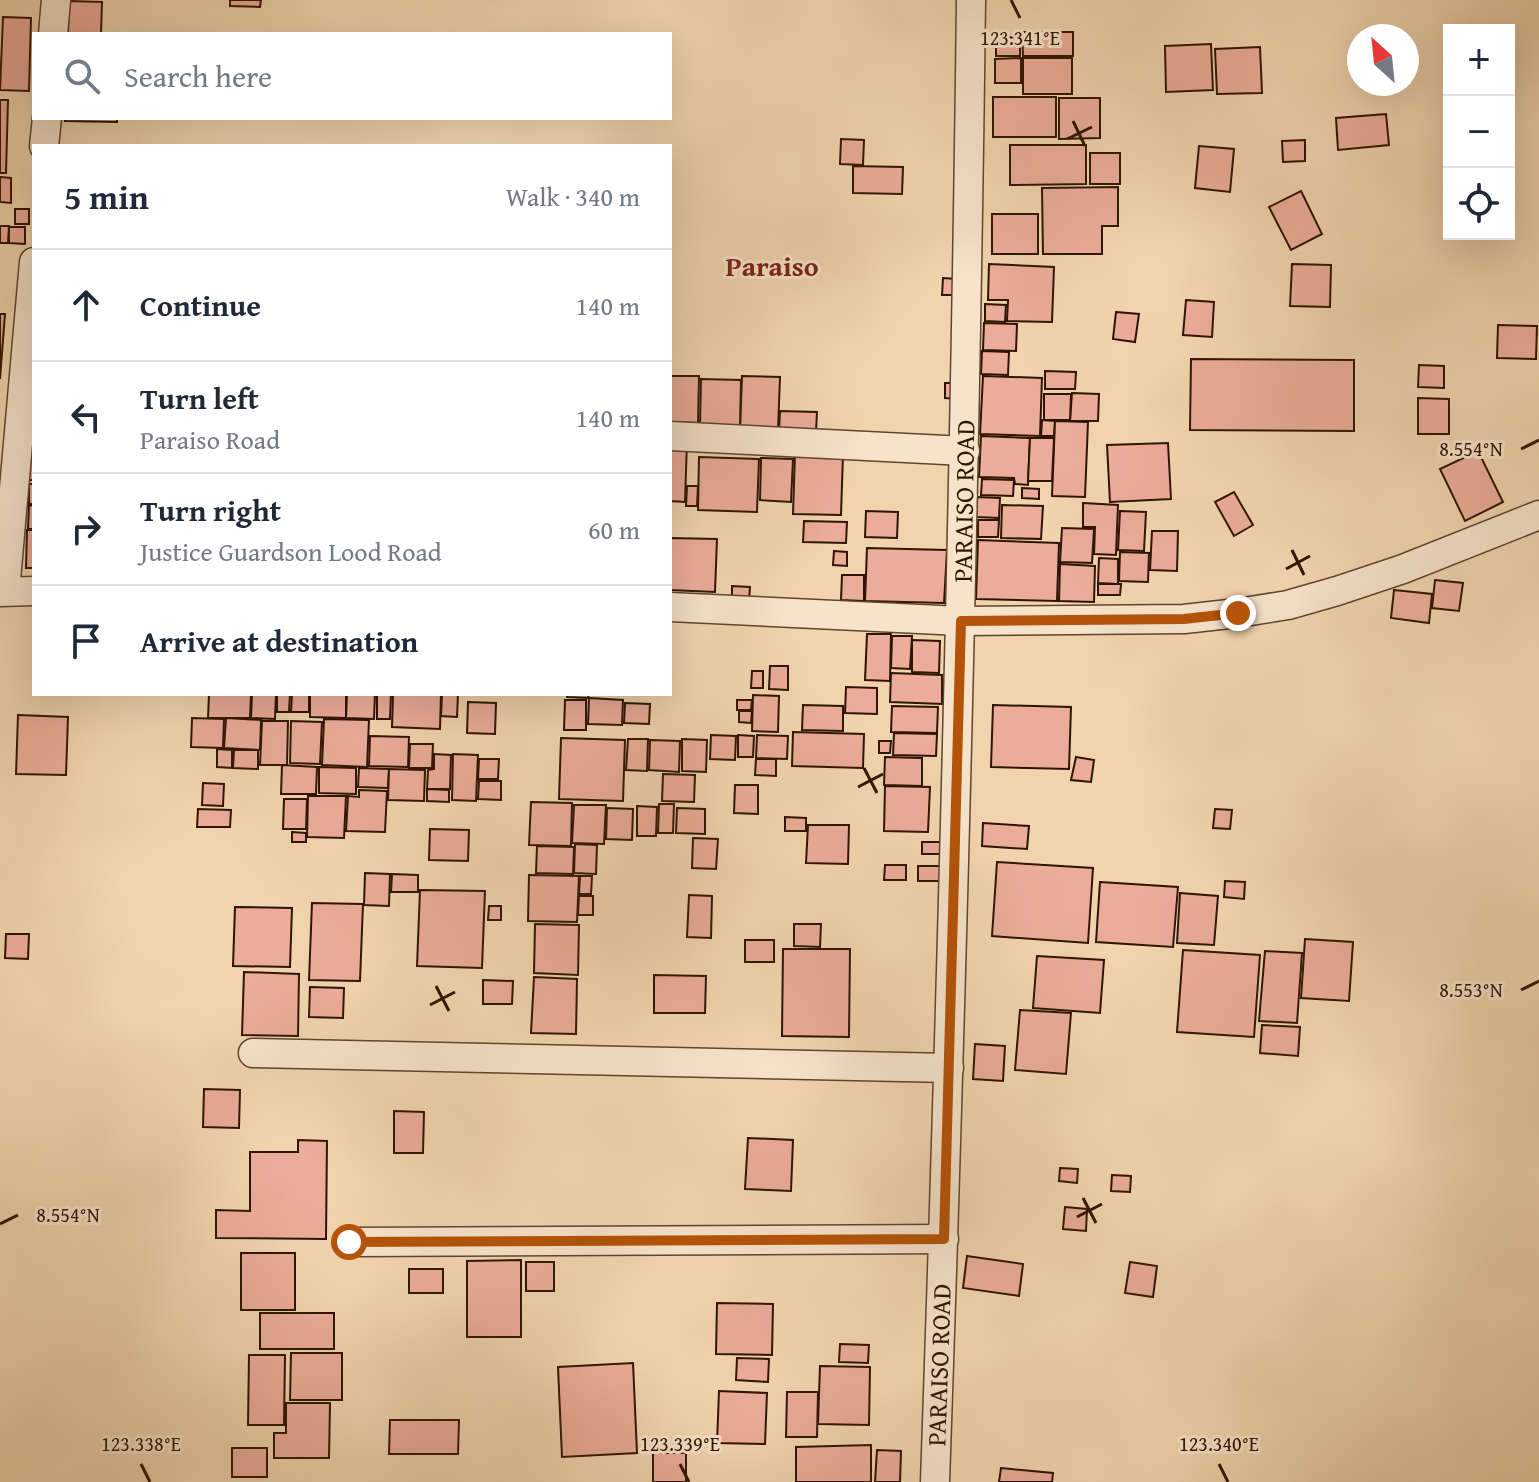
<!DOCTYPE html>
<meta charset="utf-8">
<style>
body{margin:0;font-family:"Gentium Book Plus",serif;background:#f6f6f7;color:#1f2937}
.controls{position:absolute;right:24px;top:24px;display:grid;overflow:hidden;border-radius:0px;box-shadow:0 8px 32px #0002}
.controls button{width:72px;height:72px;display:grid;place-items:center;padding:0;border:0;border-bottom:2px solid #e0e1e3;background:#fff;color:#1f2937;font:40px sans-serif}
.compass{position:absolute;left:1347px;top:24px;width:72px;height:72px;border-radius:50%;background:#fff;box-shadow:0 8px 32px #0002;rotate:333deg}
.stop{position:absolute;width:24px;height:24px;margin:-18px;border:6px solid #b45309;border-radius:50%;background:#fff}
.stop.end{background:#b45309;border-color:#fff;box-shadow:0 2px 8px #0008}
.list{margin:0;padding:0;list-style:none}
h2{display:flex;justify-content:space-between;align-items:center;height:104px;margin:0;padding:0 32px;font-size:34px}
h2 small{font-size:26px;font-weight:400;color:#747a83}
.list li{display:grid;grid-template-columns:52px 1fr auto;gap:24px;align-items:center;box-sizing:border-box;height:112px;padding:0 32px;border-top:2px solid #e0e1e3}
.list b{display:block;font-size:30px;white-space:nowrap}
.list p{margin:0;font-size:26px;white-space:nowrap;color:#747a83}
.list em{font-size:26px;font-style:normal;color:#747a83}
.icon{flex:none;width:44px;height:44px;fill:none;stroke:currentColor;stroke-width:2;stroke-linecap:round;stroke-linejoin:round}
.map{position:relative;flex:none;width:1539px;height:1482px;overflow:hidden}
.search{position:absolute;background:#fff;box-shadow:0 8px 32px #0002;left:32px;top:32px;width:640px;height:88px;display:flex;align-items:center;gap:20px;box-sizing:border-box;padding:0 28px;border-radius:0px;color:#747a83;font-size:30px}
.panel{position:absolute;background:#fff;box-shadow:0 8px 32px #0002;left:32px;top:144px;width:640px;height:552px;border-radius:0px}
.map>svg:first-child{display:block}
</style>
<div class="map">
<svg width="1539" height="1482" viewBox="0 0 1539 1482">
<rect width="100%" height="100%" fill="#f1d4ae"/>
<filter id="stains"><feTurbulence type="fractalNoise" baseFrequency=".0025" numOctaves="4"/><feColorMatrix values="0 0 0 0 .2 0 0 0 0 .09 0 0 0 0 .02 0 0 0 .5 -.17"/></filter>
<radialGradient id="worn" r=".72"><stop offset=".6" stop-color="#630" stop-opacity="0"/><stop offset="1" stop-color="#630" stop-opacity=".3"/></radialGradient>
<!-- building -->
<g fill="#ebac99" stroke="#2f1400" stroke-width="2">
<path d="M230,0H261L260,7L230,6Z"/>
<path d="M69,1L102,2L101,34H68Z"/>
<path d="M3,17L31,18L29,91L0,90Z"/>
<path d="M1022,32H1073V56H1023Z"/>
<path d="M1020,37V56H996V38Z"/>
<path d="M1211,44L1213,90L1166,92L1165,46Z"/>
<path d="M1260,47L1262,93L1217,94L1215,49Z"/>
<path d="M1021,58V83H995V59Z"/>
<rect x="1023" y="58" width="49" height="36"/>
<rect x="993" y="97" width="63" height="40"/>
<path d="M1059,98H1100V138L1059,139Z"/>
<path d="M0,100H8L6,173H0Z"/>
<path d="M1386,114L1389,145L1338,150L1336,118Z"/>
<path d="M65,118H117V122L65,121Z"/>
<path d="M841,139L864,140L863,165L840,164Z"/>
<path d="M1305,140V161L1283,162L1282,141Z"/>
<path d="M1010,145H1086V184L1010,185Z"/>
<path d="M1199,146L1234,149L1230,192L1195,188Z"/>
<rect x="1090" y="153" width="30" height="31"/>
<path d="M853,166L903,167L902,194L853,193Z"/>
<path d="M0,177L11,178V203L0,202Z"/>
<path d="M1118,187V226H1102V254H1043L1042,188Z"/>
<path d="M1301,191L1322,234L1291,250L1269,207Z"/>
<rect x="15" y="209" width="14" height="15"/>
<rect x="992" y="214" width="46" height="40"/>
<path d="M0,226H9L8,243H0Z"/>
<path d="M9,227H25V244L9,243Z"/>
<path d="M989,264L1054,267L1052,322L1007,321L1008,300H988Z"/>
<path d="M1292,264L1331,265L1330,307L1290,306Z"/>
<path d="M943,278L956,279V295H942Z"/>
<path d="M1186,300L1214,302L1212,337L1183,335Z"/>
<path d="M985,304L1006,305L1005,322L985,321Z"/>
<path d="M1116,312L1139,314L1135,342L1113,339Z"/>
<path d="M0,314H5L0,379Z"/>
<path d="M984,323L1017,324L1016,351L983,350Z"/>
<path d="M1498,325L1537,326L1536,359L1497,358Z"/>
<path d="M982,351L1009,352L1008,375L981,374Z"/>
<path d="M1191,359L1354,360V431L1190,430Z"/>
<path d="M1419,365L1444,366V388L1418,387Z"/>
<path d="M1045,371L1076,372L1075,389H1045Z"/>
<path d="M670,376H699L698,423L670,422Z"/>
<path d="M742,376L780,377L778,430L740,428Z"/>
<path d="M983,376L1042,378L1040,436L980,434Z"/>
<path d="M701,379L741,380L740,427L700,425Z"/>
<path d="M945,383H957V399L945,398Z"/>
<path d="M1072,393L1099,394L1098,421H1070Z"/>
<path d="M1044,394H1071L1070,420H1044Z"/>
<path d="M1418,398L1449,399V434H1418Z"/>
<path d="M780,411L817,412L816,432L779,431Z"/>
<path d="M1042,420L1055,421L1054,436H1041Z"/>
<path d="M1055,421L1088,422L1085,497L1052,496Z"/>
<path d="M981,436L1030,438L1028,485L1015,484L1014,478L979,477Z"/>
<path d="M1030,438H1054L1052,481H1028Z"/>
<path d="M670,441H687L685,502L670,501Z"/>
<path d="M1168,443L1171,499L1110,502L1107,445Z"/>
<path d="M30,447H34V480H29Z"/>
<path d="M1478,451L1503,502L1465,521L1440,469Z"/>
<path d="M795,452L843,454L841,515L793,514Z"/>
<path d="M699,457L759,459L757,512L698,510Z"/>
<path d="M761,458L793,459L791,502L760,500Z"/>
<path d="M982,479L1014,480L1013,496L981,495Z"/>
<rect x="29" y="484" width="5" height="20"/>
<path d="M687,486H698L697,506H686Z"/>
<path d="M1022,488L1039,489V499L1022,498Z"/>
<path d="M1234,492L1253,525L1234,536L1215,502Z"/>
<path d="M977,497L1000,498L999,518L976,517Z"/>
<path d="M1083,503L1118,505L1116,555L1094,554L1095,527H1083Z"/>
<path d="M29,505L34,506V529H28Z"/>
<path d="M1002,505L1043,506L1041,539L1001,538Z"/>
<path d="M866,511L898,512L897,538L865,537Z"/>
<path d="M1120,511L1146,512L1144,551L1118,550Z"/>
<path d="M978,520H999L998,537H978Z"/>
<path d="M804,521L847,522L846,543L803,542Z"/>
<path d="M1062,528L1094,529L1092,563L1060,562Z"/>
<path d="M27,530H34V568H26Z"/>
<path d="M1152,531H1178L1177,571L1150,570Z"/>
<path d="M670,538L717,539L715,592L670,590Z"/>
<path d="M978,540L1059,543L1057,601L976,599Z"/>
<path d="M867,548L947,550L944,603L865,601Z"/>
<path d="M834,551L847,552V566L833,565Z"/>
<path d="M1120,552L1149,553L1148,582L1119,581Z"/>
<path d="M1099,558L1118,559V584L1098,583Z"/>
<path d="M1060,564L1095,566L1094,602L1059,601Z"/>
<path d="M842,575H864V601L841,600Z"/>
<path d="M1435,580L1463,583L1459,611L1432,608Z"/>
<path d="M1098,584H1121L1120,595H1098Z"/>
<path d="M732,586L750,587L749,601H732Z"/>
<path d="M1394,590L1432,594L1429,623L1391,618Z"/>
<path d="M867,634H891L890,681L865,680Z"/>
<path d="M892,636H912L910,669L891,668Z"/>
<path d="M912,640L940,641L939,673L912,672Z"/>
<path d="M770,666H788V690L769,689Z"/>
<path d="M752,671H763V688H751Z"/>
<path d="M891,673L942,675V704L890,702Z"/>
<path d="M846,687L877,688V714L845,713Z"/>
<path d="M209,694H251L250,718H208Z"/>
<path d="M252,694H276L275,719L251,718Z"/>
<path d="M277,694H290L289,712H277Z"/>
<path d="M292,694H309V712H291Z"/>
<path d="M310,694H346V718L310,717Z"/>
<path d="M347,694H375L374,719L346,718Z"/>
<path d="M377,694H391L390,719H377Z"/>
<path d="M393,694H441L440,729L392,727Z"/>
<path d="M442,694H458L457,717L441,716Z"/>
<path d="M567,694H589L588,698L567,697Z"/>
<path d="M753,695L779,696L778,732L752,731Z"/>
<path d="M589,698L623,700L622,725L588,724Z"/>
<path d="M565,700H586V730H564Z"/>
<path d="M737,700H752L751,710H737Z"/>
<path d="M468,702L496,703L495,734L467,733Z"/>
<path d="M625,703L650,704L649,724L624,723Z"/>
<path d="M803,705L843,706V731L802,730Z"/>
<path d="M993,705L1071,707L1069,769L991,767Z"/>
<path d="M892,706L938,707L937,733L891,732Z"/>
<path d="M739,711H752L751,723L739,722Z"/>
<path d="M18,715L68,717L66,775L16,774Z"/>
<path d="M192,718L224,719L223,748L191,747Z"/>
<path d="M226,718L261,720L260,750L224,748Z"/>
<path d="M324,719L369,720L367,767L322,765Z"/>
<path d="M262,721H288L287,765H260Z"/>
<path d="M291,721L322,722L320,764L290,763Z"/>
<path d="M793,732L864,734L863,768L792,766Z"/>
<path d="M894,733L937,734L936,756L893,755Z"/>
<path d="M711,735L736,736L735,760L710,759Z"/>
<path d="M738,735L754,736L753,757H738Z"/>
<path d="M757,735L788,736L787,759L756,758Z"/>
<path d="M370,736L409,737L408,767L369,766Z"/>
<path d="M561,738L625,740L623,801L559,799Z"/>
<path d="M628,739H648L647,771L626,770Z"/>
<path d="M682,739L707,740L706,772L682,771Z"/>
<path d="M650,740L680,741L679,772L649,770Z"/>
<path d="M879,741H891L890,753H879Z"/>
<path d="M410,744H433L432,768H409Z"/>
<path d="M217,749L232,750V768L217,767Z"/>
<path d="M234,750H258V769L233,768Z"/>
<path d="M434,754L451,755L450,789H427L428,770L434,769Z"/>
<path d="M453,754L478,755L476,801L452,800Z"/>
<path d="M885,757L922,758V786L884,785Z"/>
<path d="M1076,757L1094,760L1091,782L1071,780Z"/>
<path d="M479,759H499L498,779H478Z"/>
<path d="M756,759H776V776L755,775Z"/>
<path d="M282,765L317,767L316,794H281Z"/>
<path d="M319,767L356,768V794L319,793Z"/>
<path d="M359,768L389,769L388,788L358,787Z"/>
<path d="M389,769L425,770L424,801L388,800Z"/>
<path d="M663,774L695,775L694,802L662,801Z"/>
<path d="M479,781H501V800L478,799Z"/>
<path d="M203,783L224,784L223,806L202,805Z"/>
<path d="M735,785H758V814L734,813Z"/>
<path d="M885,786L930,787L928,832L884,831Z"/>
<path d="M427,789L449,790V802L427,801Z"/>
<path d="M359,790L387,791L385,832L346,831L348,796L359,797Z"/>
<path d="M308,796H346L344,838L307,837Z"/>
<path d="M284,799H307L306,829H283Z"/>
<path d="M531,802L572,803L571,846L529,845Z"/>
<path d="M659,804H674L673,833H658Z"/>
<path d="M574,805H606L604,844L572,843Z"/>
<path d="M637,806L657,807L656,836H637Z"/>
<path d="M607,808L633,809L632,840L606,839Z"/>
<path d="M677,808L705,809V834L676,833Z"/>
<path d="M198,809L231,810L230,827H197Z"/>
<path d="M1215,809L1232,810L1230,829L1213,828Z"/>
<path d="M785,817L806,818V831H785Z"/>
<path d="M983,823L1029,826L1027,849L982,846Z"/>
<path d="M808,825H849L848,864L806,863Z"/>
<path d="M430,829L469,830L468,861L429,860Z"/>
<path d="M292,832L306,833V842H292Z"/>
<path d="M693,838L718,839L716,869L692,868Z"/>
<rect x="922" y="842" width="24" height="12"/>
<path d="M575,844L597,845L596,874L574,873Z"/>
<path d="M537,846L574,847L573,874L536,873Z"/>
<path d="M997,862L1093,868L1088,943L992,936Z"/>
<path d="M885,865H906V880H884Z"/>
<rect x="918" y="866" width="23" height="15"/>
<path d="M365,873L390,874L389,906L364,905Z"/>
<path d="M392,874L418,875V892H391Z"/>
<path d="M529,875L579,876L577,922L528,921Z"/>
<path d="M580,876H592L591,894H579Z"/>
<path d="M1225,881L1245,882L1244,899L1224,897Z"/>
<path d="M1100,882L1178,887L1173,947L1096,942Z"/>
<path d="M420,890L485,891L482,968L417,966Z"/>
<path d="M1180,893L1218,896L1214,945L1177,943Z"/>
<path d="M689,895L712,896L711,938L687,937Z"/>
<path d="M579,896H593V915H578Z"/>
<path d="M312,903L363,904L360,981L309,980Z"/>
<path d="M489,906H501V920H488Z"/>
<path d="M235,907L292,908L290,967L233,966Z"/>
<path d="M535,924L579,925L578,975L534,973Z"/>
<path d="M794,924H821L820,947L794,946Z"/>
<path d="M6,934H29L28,959L5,958Z"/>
<path d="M1305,939L1353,942L1349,1001L1301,998Z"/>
<rect x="745" y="940" width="29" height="22"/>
<path d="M783,949H850L849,1037L782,1036Z"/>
<path d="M1183,950L1260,955L1254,1037L1177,1032Z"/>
<path d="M1265,951L1302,953L1297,1023L1259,1021Z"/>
<path d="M1037,956L1104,960L1100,1013L1033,1008Z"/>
<path d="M244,972L299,974L298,1036L242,1035Z"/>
<path d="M654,975L706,976L705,1013H654Z"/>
<path d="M534,977L577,979L576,1034L531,1033Z"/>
<path d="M483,980L513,981L512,1004H483Z"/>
<path d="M310,987L344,988L343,1018L309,1017Z"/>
<path d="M1020,1010L1071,1013L1066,1074L1015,1070Z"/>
<path d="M1262,1025L1300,1027L1298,1056L1260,1053Z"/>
<path d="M975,1044L1005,1046L1003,1081L973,1079Z"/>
<path d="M204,1089L240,1090L239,1128L203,1127Z"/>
<path d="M394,1111L424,1112L423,1153H394Z"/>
<path d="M748,1138L793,1140L791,1191L745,1189Z"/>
<path d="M298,1140L327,1141L326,1239L216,1238V1210L250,1211V1152H298Z"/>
<path d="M1060,1168L1078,1169L1077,1183L1059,1181Z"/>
<path d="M1112,1175L1131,1176L1130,1192L1111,1191Z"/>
<path d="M1065,1207L1087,1209L1086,1231L1063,1229Z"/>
<rect x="241" y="1253" width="54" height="57"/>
<path d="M967,1256L1023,1264L1019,1296L963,1288Z"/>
<path d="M521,1260V1337H467V1261Z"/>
<rect x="526" y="1262" width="28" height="29"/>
<path d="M1130,1262L1157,1266L1153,1297L1125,1293Z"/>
<rect x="409" y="1269" width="34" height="24"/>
<path d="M717,1303L773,1304L772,1355L716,1354Z"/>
<rect x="260" y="1313" width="74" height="36"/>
<path d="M840,1344L869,1345L868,1363L839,1362Z"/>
<path d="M291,1353H342V1400H290Z"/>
<path d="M249,1355H285L284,1425H248Z"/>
<path d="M737,1358L769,1359L768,1382L736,1380Z"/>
<path d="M633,1363L637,1453L562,1457L558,1367Z"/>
<path d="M820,1366L870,1367L869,1425L818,1424Z"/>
<path d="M719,1391L767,1393L765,1444L717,1443Z"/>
<path d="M787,1392H818L817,1437H786Z"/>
<path d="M286,1403H330L329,1458H274V1433H286Z"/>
<path d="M390,1420H459L458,1454H389Z"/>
<path d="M871,1445V1482H796V1447Z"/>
<rect x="232" y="1448" width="35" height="29"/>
<path d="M877,1450L901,1451L900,1482H875Z"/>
<rect x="653" y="1453" width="33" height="29"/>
<path d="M1001,1468L1053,1473L1052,1482H999Z"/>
</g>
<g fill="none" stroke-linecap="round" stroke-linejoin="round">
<defs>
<g id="minor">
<path d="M53,34L56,0"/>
<path d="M44,146L47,118"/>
<path d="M670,436L965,451"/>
<path d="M5,591L34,262"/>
<path d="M0,592L34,591"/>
<path d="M670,607L961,621L1184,619L1238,613L1288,605L1337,591L1403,569L1539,515"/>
<path d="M253,1053L949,1068"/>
<path d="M349,1242L944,1239"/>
<path d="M935,1482C952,988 965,494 971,0"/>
</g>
</defs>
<!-- minor casing -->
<use href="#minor" stroke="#60442c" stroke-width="31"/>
<!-- minor -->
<use href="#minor" stroke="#f6e3ca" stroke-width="28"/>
</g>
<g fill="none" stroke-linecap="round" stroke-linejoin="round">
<!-- route -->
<path stroke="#b45309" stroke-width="10" d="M349,1242L944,1239L961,621L1184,619L1238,613"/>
</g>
<!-- ticks -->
<path fill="none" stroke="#2f1400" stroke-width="3" d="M1011,0L1020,18M1073,121L1085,146M1067,139L1092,127M1521,449L1539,440M1292,550L1304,575M1286,569L1310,556M864,768L877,793M858,787L883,774M436,986L449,1011M1521,990L1539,981M430,1005L455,992M1083,1198L1096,1223M1077,1217L1102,1204M0,1224L18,1215M141,1464L150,1482M680,1464L689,1482M1219,1464L1228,1482"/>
<g text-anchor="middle" stroke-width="6" stroke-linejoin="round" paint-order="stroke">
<!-- street labels -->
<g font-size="26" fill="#2f1400" stroke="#f6e3ca">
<text transform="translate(964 501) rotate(-89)" y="9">PARAISO ROAD</text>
<text transform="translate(939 1365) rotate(-88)" y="9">PARAISO ROAD</text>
</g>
<!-- neighbourhood labels -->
<g font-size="28" font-weight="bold" fill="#7a1f14" stroke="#f6e3ca">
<text x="772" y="276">Paraiso</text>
</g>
</g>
<g font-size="20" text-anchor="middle" fill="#2f1400" stroke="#f6e3ca" stroke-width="6" stroke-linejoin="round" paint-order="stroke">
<text x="1020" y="45">123.341°E</text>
<text x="1471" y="456">8.554°N</text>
<text x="1471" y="997">8.553°N</text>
<text x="68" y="1222">8.554°N</text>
<text x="141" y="1451">123.338°E</text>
<text x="680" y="1451">123.339°E</text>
<text x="1219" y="1451">123.340°E</text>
</g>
<rect width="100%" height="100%" filter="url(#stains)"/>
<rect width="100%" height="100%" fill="url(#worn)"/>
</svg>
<div class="controls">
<button>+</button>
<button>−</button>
<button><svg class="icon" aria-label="locate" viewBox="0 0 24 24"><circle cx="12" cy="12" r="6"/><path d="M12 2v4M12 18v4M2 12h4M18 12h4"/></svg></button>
</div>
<svg class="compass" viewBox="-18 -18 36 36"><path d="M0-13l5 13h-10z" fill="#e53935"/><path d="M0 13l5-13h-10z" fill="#747a83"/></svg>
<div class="stop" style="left:349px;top:1242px"></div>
<div class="stop end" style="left:1238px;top:613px"></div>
<div class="search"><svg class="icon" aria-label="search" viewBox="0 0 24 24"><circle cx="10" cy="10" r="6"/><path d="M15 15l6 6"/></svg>Search here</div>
<section class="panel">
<h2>5 min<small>Walk · 340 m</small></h2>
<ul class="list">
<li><svg class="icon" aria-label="ahead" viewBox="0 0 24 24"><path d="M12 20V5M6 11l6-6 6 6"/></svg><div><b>Continue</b></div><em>140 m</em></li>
<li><svg class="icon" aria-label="left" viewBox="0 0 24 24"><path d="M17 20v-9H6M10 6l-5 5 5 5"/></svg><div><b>Turn left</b><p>Paraiso Road</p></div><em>140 m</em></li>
<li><svg class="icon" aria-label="right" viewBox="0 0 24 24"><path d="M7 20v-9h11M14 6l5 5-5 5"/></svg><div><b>Turn right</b><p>Justice Guardson Lood Road</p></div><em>60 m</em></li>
<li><svg class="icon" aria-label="arrive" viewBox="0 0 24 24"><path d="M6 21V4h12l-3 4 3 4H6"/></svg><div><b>Arrive at destination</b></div></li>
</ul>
</section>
</div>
